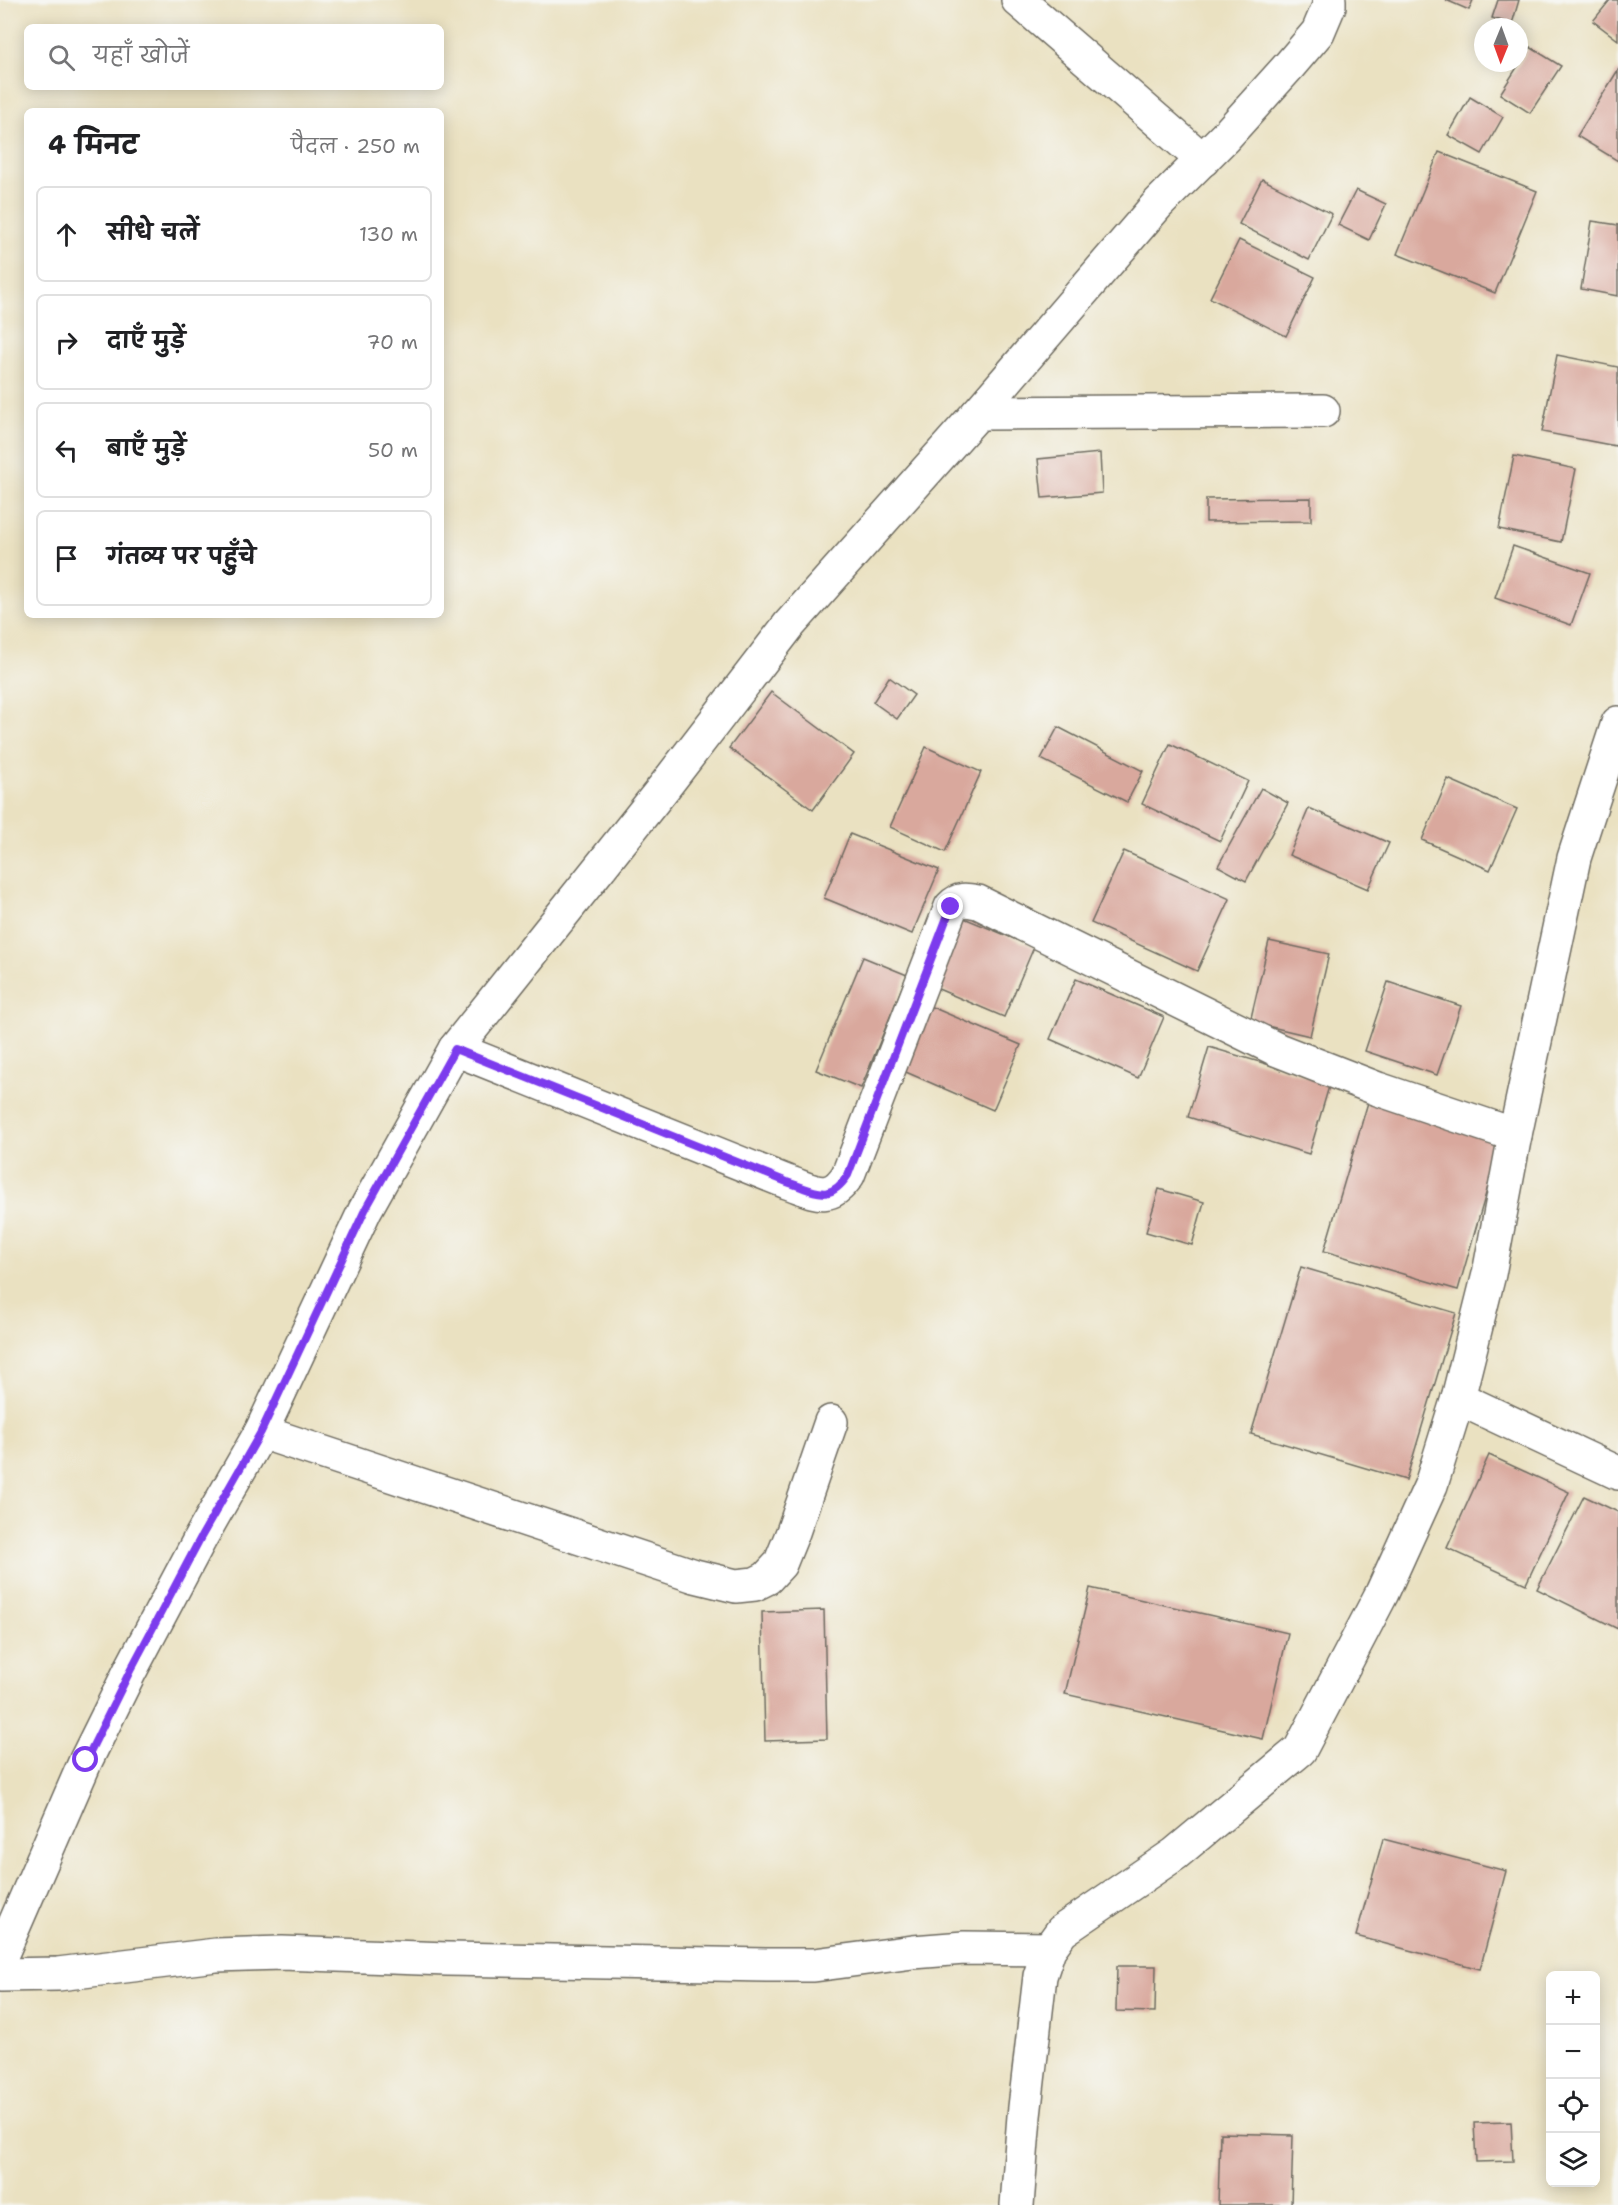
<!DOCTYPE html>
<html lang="hi">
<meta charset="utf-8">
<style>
body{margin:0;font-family:"Shantell Sans","Playpen Sans Deva",sans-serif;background:#f2f2f2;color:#202124}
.controls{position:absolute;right:18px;bottom:18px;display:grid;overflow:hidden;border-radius:9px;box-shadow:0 3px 15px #0003}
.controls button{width:54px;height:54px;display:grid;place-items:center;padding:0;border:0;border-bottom:2px solid #e0e0e0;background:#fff;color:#202124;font:30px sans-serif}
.compass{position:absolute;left:1474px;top:18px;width:54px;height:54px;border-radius:50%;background:#fff;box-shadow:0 3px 15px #0003;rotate:181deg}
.stop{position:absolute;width:18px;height:18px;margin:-14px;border:4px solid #7c3aed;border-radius:50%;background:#fff}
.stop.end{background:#7c3aed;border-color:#fff;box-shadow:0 2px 6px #0008}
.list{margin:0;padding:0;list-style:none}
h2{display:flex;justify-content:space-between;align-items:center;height:78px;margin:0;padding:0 24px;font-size:26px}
h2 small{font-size:20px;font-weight:400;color:#757577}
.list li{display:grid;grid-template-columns:39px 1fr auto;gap:18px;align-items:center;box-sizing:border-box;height:96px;margin:0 12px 12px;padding:0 12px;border:2px solid #e0e0e0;border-radius:9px}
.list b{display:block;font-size:22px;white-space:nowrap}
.list em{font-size:20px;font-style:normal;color:#757577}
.icon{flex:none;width:33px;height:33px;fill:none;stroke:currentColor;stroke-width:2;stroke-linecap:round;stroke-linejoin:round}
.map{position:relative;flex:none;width:1618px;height:2205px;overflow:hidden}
.search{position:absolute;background:#fff;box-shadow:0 3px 15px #0003;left:24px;top:24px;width:420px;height:66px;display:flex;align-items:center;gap:15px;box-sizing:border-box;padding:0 21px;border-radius:9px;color:#757577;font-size:22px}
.panel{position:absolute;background:#fff;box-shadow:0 3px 15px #0003;left:24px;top:108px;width:420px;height:510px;border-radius:9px}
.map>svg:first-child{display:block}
</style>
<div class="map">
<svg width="1618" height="2205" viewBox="0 0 1618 2205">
<rect width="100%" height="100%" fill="#f6f6f2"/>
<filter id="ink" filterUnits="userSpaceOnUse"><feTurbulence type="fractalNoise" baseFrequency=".0167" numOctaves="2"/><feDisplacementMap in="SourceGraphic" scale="12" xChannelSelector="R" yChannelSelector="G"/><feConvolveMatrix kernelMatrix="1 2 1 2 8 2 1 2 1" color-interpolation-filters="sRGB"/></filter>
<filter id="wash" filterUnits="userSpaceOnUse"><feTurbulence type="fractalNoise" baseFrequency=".008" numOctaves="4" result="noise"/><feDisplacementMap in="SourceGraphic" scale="24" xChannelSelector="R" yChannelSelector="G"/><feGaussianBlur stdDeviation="1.35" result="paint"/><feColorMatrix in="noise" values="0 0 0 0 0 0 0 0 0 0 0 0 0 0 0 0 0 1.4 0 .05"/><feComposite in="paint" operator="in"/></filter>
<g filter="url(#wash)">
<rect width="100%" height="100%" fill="#eae1c1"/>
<g id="blocks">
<!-- building -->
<g fill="#d9a89d">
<path d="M1446,0H1473L1469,10Z"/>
<path d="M1498,0H1519L1512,24L1492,18Z"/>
<path d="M1610,0H1618V40L1593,21Z"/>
<path d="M1530,47L1561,66L1530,113L1500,94Z"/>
<path d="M1618,70V161L1577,136Z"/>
<path d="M1470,97L1503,117L1482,154L1448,135Z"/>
<path d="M1439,152L1537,191L1495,293L1397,254Z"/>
<path d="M1262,179L1332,214L1309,260L1239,224Z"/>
<path d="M1356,190L1386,204L1369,240L1338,225Z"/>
<path d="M1592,221L1618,225V296L1581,289Z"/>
<path d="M1239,240L1315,277L1286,336L1210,298Z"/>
<path d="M1557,355L1618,367V435L1616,446L1542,432Z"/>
<path d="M1100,453L1102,493L1042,498L1038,459Z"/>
<path d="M1514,456L1576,469L1561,542L1499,529Z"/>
<path d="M1311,498V521L1206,522V499Z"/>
<path d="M1513,546L1590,573L1571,625L1495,598Z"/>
<path d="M889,677L914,695L897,719L873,702Z"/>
<path d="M771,692L854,754L813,810L729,748Z"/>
<path d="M1058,727L1143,771L1127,802L1041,759Z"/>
<path d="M1170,744L1248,781L1220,841L1142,804Z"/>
<path d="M926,747L981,772L945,852L890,827Z"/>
<path d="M1448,779L1517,809L1490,870L1422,840Z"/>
<path d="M1261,788L1288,803L1246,881L1218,866Z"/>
<path d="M1309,808L1389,843L1368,889L1289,855Z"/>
<path d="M850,834L939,870L912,934L824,898Z"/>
<path d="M1124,851L1230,899L1197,971L1091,923Z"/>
<path d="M959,916L1034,947L1004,1017L929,985Z"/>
<path d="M1269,941L1329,954L1310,1036L1250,1022Z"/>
<path d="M863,957L907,975L861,1088L816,1070Z"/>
<path d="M1076,979L1164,1017L1138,1078L1050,1039Z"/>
<path d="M1388,982L1461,1006L1437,1075L1365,1051Z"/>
<path d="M927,1005L1021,1045L993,1110L899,1069Z"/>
<path d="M1209,1047L1330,1083L1309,1154L1188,1117Z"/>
<path d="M1369,1099L1502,1138L1458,1290L1324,1251Z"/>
<path d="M1159,1189L1204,1202L1192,1245L1146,1232Z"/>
<path d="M1301,1267L1456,1313L1406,1480L1251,1434Z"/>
<path d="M1489,1455L1569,1492L1526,1584L1447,1548Z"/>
<path d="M1584,1496L1618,1512V1629L1537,1589Z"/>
<path d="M1090,1588L1288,1633L1263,1739L1065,1694Z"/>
<path d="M824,1610L827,1739L765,1741L762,1612Z"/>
<path d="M1383,1839L1506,1871L1480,1969L1356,1936Z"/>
<path d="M1117,1966H1156L1155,2012L1116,2011Z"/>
<path d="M1511,2122L1513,2161L1476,2162L1474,2123Z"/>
<path d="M1220,2133L1293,2135L1291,2205H1218Z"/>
</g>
</g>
</g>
<g filter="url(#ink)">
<use href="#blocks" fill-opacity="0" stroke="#6e6b60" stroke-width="1.5"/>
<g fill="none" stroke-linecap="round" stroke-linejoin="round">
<defs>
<g id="minor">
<path d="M1018,0L1203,160"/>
<path d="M978,413L1323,411"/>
<path d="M455,1049L787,1182C814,1191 829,1204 848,1175L951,907C959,898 967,900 978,902L1278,1050L1378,1089L1515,1135"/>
<path d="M1458,1398L1618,1473"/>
<path d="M261,1432L695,1576L736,1586L755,1584L767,1578L780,1564L793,1532L831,1422"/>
<path d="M0,1958L86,1760L130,1671L201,1537L261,1432L365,1210L455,1049L665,786L789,625L978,413L1158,204L1225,137L1289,66L1318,32L1329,6V0"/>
<path d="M0,1975L58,1974L216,1955L282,1953L447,1959L766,1965H814L913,1952L964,1948L1049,1949"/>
<path d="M1017,2205L1024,2116L1040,1976L1049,1949L1062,1931L1175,1854L1300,1750L1382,1593L1431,1485L1458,1398L1489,1274L1515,1135L1574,858L1618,723"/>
</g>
</defs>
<!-- minor casing -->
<use href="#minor" stroke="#6e6b60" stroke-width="36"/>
<!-- minor -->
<use href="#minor" stroke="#fff" stroke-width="33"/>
</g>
</g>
<g fill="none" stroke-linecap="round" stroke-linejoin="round" filter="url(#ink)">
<!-- route -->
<path stroke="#7c3aed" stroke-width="8" d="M86,1760L130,1671L201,1537L261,1432L365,1210L455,1049L787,1182C815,1191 829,1204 848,1175L951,907"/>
</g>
</svg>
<div class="controls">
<button>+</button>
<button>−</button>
<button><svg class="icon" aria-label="locate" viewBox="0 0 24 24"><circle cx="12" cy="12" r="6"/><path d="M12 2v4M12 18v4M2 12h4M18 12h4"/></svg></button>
<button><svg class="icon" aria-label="layers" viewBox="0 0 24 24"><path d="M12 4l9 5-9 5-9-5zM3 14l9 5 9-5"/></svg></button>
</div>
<svg class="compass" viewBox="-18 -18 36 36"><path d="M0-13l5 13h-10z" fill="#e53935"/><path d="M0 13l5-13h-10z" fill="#757577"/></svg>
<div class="stop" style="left:86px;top:1760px"></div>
<div class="stop end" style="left:951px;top:907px"></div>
<div class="search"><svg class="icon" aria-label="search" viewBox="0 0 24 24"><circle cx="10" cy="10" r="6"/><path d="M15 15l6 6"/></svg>यहाँ खोजें</div>
<section class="panel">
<h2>4 मिनट<small>पैदल · 250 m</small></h2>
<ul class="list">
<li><svg class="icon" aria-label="ahead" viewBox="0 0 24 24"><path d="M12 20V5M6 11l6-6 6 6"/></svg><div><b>सीधे चलें</b></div><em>130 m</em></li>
<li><svg class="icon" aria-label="right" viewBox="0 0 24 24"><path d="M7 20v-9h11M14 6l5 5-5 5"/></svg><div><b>दाएँ मुड़ें</b></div><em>70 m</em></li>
<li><svg class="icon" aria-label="left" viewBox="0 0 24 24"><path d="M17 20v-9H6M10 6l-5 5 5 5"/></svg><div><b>बाएँ मुड़ें</b></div><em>50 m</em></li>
<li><svg class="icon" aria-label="arrive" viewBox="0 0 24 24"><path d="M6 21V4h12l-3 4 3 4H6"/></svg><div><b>गंतव्य पर पहुँचे</b></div></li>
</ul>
</section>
</div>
